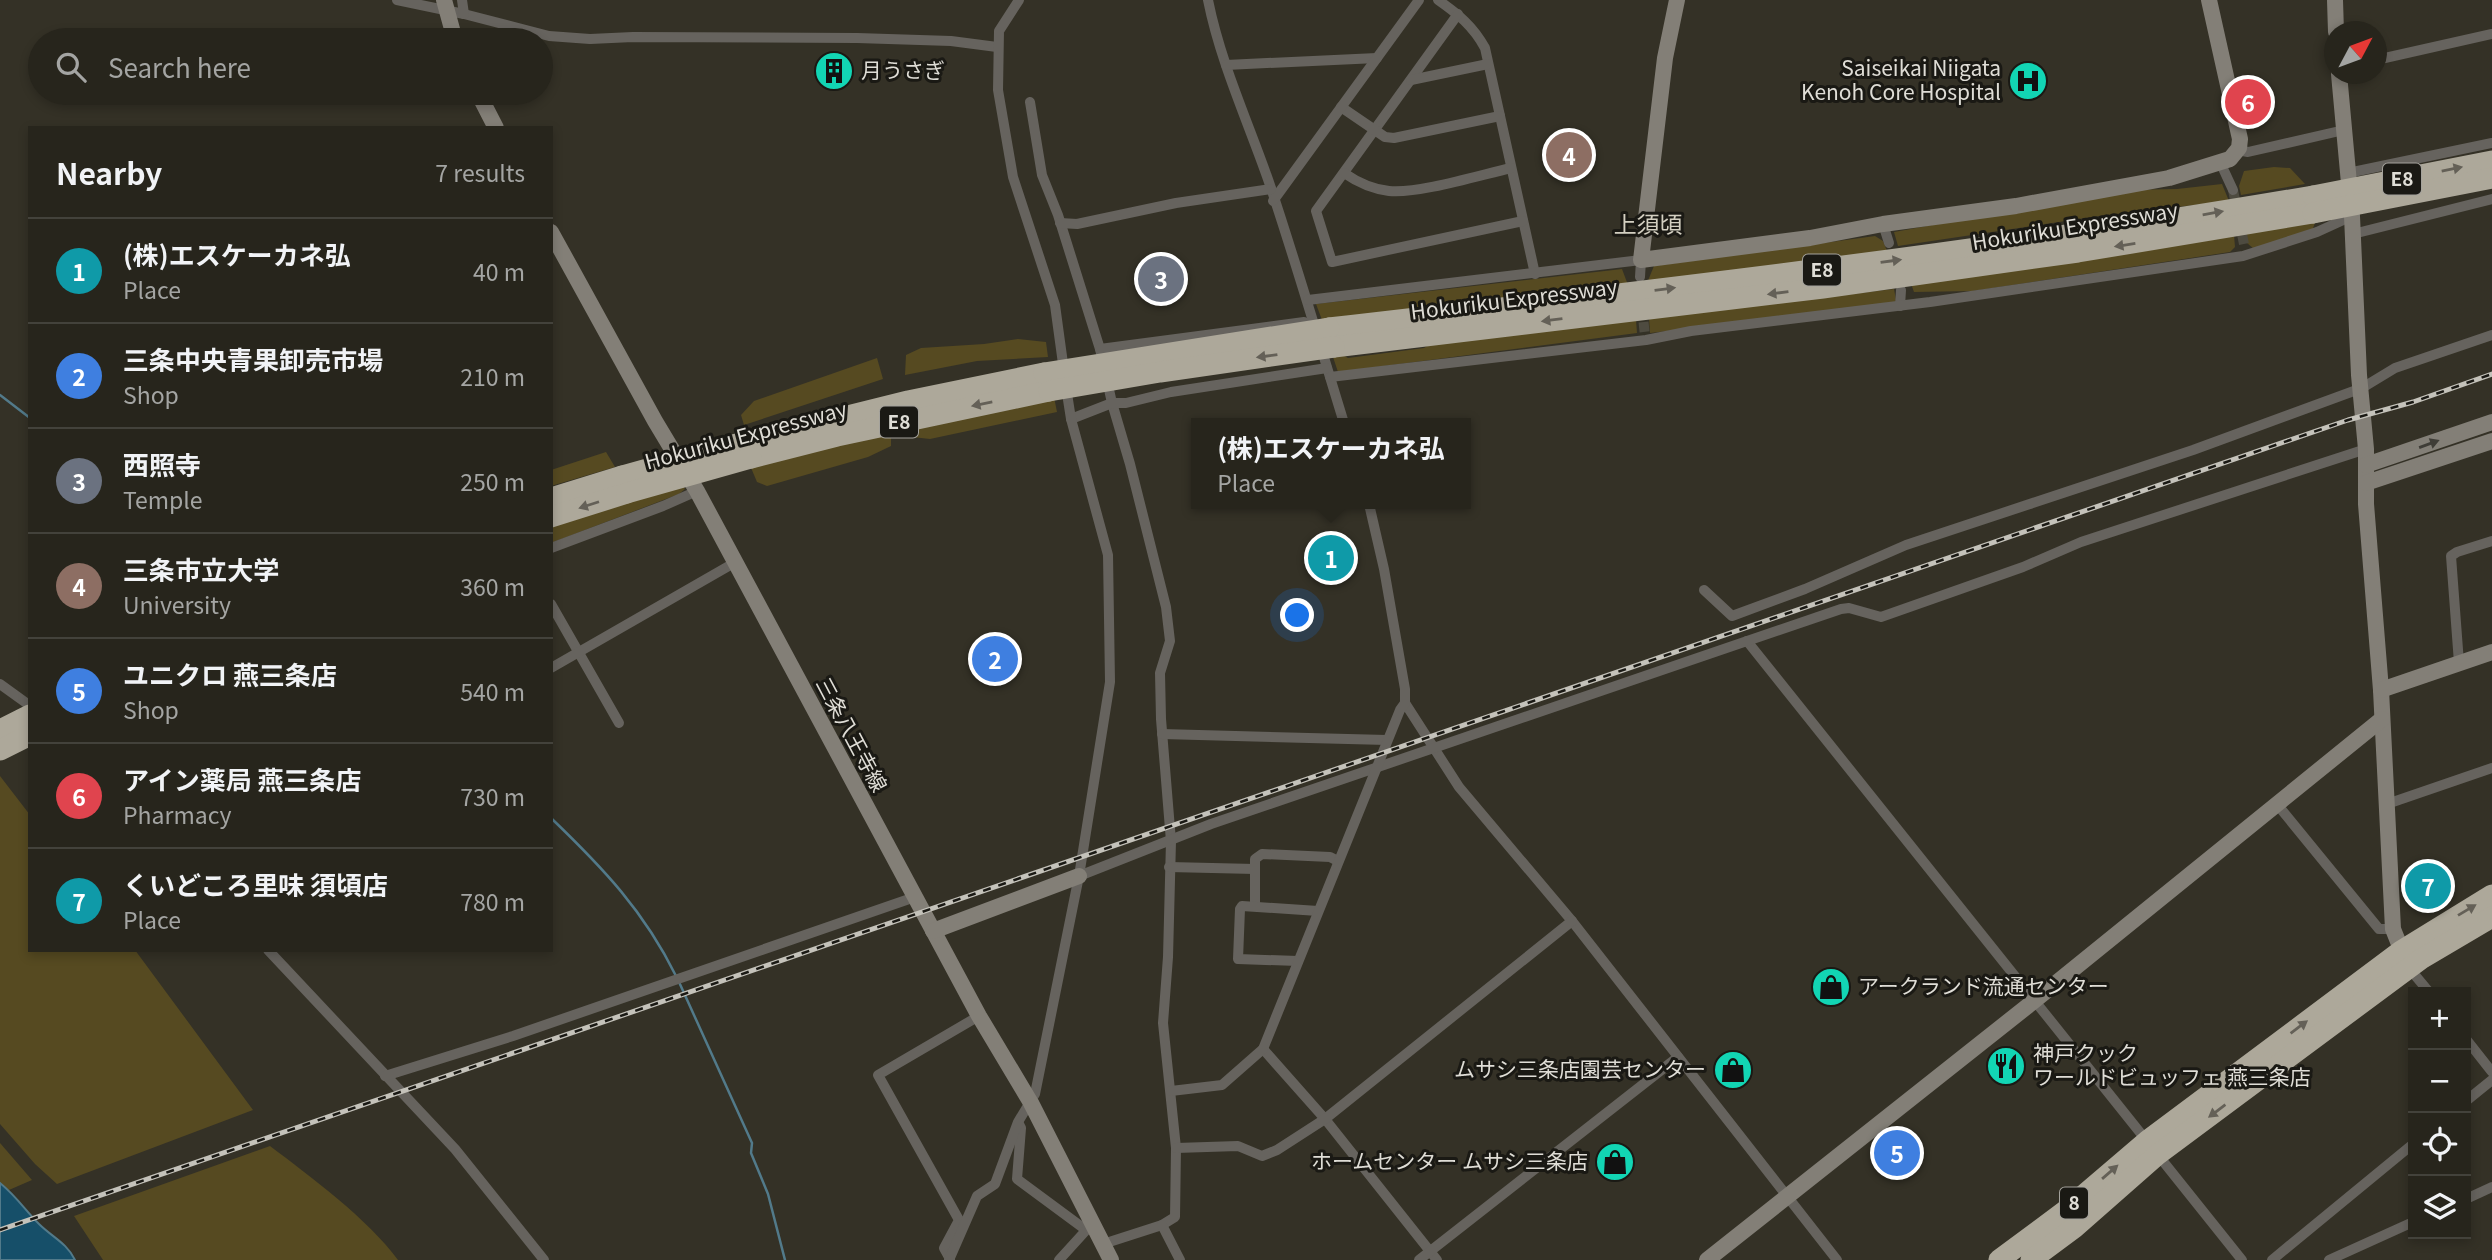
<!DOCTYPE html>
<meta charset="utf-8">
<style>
body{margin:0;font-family:Georgia,"Noto Sans JP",serif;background:#333129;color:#f1f3f6}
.controls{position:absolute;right:21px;bottom:21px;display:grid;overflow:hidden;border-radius:0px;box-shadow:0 4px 10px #0003}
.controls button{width:63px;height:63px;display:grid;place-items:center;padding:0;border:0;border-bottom:2px solid #43423b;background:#27251c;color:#f1f3f6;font:35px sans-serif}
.compass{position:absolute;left:2324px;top:21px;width:63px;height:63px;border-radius:50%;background:#27251c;box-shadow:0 4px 10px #0003;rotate:49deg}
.you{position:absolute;left:1298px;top:616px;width:24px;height:24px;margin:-18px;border:5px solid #fff;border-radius:50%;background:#1a73e8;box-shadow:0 0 0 10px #1a73e833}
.badge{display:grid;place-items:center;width:46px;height:46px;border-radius:50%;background:#db2777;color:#fff;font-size:23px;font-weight:700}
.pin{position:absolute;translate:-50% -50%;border:4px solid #fff;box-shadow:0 2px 7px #0006}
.popup{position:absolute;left:1191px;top:418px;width:280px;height:91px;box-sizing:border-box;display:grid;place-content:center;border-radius:0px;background:#27251c;filter:drop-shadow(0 2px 5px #0005);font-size:23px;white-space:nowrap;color:#a4a5a3}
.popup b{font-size:26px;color:#f1f3f6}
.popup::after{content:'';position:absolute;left:50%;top:100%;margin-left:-14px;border:14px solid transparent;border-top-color:#27251c}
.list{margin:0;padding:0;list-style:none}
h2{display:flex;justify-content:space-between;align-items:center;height:91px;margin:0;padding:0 28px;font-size:30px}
h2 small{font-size:23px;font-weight:400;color:#a4a5a3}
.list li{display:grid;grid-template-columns:46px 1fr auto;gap:21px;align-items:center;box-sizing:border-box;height:105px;padding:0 28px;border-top:2px solid #43423b}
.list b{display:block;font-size:26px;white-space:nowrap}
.list p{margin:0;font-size:23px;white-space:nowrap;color:#a4a5a3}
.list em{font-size:23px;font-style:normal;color:#a4a5a3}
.icon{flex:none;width:38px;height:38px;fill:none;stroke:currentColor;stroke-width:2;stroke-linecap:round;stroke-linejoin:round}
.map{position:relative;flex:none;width:2492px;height:1260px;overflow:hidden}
.search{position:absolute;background:#27251c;box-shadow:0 4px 10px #0003;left:28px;top:28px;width:525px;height:77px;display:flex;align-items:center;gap:18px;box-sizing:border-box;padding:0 24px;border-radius:38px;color:#a4a5a3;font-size:26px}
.panel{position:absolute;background:#27251c;box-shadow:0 4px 10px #0003;left:28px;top:126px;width:525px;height:826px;border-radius:0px}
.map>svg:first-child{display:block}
</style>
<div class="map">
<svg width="2492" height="1260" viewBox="0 0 2492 1260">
<rect width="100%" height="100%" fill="#343126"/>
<!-- green -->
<g fill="#564a21">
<path d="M2274,167L2290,168L2305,184L2241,195L2239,186L2244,171Z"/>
<path d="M2222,184L2229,201L2099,216L1898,246L1894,232L2125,190L2177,189Z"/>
<path d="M2316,220L2312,231L2254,249L2247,243V230Z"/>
<path d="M2234,235L2235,247L2230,252L1973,291L1914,292L1910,281Z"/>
<path d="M1875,236L1883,241L1887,251L1647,283L1654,266Z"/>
<path d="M1622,269L1628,285L1475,303L1471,301L1322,320L1316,304Z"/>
<path d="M1894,289L1896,300L1892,305L1650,333L1649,318Z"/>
<path d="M1636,320L1637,333L1338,372L1333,357L1343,355L1348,358L1424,348L1429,345Z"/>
<path d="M1018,339L1046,342L1048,357L977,361L905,375L906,355L921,348L984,344Z"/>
<path d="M877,358L883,379L744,425L741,415L754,401Z"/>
<path d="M1054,397L1057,412L930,439L912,437V427Z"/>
<path d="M891,430V446L868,457L767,486L757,482L749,463Z"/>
<path d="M606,452L615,467L551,486V470Z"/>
<path d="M681,484L685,489L679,494L551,543V525Z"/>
<path d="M0,776L30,815V950H135L253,1110L57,1184L35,1164L0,1124Z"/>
<path d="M0,1143L32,1180L2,1193L0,1191Z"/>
<path d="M270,1146C311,1177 368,1219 398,1260H103L74,1216Z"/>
</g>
<!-- water -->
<path fill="#164f69" stroke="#527a8a" stroke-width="2" d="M0,1183C17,1197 25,1210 39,1224C52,1237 67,1243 75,1260H0Z"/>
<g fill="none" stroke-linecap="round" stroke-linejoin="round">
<!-- stream -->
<g stroke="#527a8a" stroke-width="2.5">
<path d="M0,395L30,418"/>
<path d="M551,818C603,868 644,911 676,976"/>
<path d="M679,982L752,1143L751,1153L768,1194L785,1260"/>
</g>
<!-- street-tunnel -->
<g stroke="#4e4b40" stroke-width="10" stroke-dasharray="10 5" stroke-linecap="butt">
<path d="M2233,190L2244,244"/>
<path d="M1642,307L1645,336"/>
</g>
<!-- street -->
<g stroke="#66635e" stroke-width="10">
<path d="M397,0L464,14L549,36L590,39L633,37L857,38L951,41L997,47"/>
<path d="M462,0L464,14"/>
<path d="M1019,0L999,31L998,90L1013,177L1055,305L1064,371"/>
<path d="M1208,0C1221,65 1250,126 1271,188C1297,266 1320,345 1344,423"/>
<path d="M1438,0C1458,14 1473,26 1485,48L1535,274"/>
<path d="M1458,14L1316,211L1332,262L1523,221"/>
<path d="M2376,60L2492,34"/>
<path d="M1226,65L1377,58"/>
<path d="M1411,80L1488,64"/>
<path d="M1030,102L1042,175L1058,215L1100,349L1112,403L1130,464L1166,607L1170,641L1160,673L1161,719L1171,841L1168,957L1163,1023L1176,1148L1175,1217L1162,1225L1103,1244"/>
<path d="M1341,107L1385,137L1394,138L1500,116"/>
<path d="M2237,150L2248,152L2344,130"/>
<path d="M2220,162L2233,190"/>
<path d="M1344,173C1357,182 1372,189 1389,191C1418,194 1480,175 1511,168"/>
<path d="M2348,173L2492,143"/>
<path d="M1273,201L1419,0"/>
<path d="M1060,223L1077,224L1176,203L1271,189"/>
<path d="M1883,224L1889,243"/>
<path d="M2353,234L2492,199"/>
<path d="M1308,300L1641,260L1640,277"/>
<path d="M1900,306L1901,290"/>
<path d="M1100,349L1304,322"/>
<path d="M1330,377L1646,340L1691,331L1930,302L2243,256L2317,232L2352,216"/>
<path d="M1071,419L1112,403H1126L1171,392L1327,368"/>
<path d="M551,548L663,506L697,491"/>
<path d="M1704,590L1732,616L1805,589L1906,545L2193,450L2362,388L2395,368L2492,335"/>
<path d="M551,604L619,723"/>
<path d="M1747,641L2242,1260"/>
<path d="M2459,663L2451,556L2457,552L2492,541"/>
<path d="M551,668L734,563"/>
<path d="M0,684L29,705"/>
<path d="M1405,703L1459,787L1572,921L1837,1260"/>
<path d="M1162,734L1387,740"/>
<path d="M2276,803L2379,929H2393"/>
<path d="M2387,804L2492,768"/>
<path d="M1169,867L1255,869"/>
<path d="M1079,876L1211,824L1841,609L1849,608L1881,617L2023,567L2081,542L2366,449"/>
<path d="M1255,906V859L1262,854L1330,857L1338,861"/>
<path d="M268,950L455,1149L544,1260"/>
<path d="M1298,961L1238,959L1240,909L1242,906L1318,911"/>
<path d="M2409,968L2429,992"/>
<path d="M2466,1039L2492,1072"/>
<path d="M1263,1049L1325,1119L1437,1260"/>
<path d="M385,1076L513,1036L915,897"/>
<path d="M1171,1091L1222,1085L1263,1049L1400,710L1405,703V689L1384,569L1369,504"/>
<path d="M2466,1101L2492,1080"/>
<path d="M1019,1124L1021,1128L1017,1179L1086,1230"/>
<path d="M1176,1148L1238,1146L1262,1156L1277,1150L1325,1119L1572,921"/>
<path d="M2466,1199L2492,1187"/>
<path d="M1162,1225L1180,1260"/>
<path d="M950,1259L944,1248L959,1220L878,1075L979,1016"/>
<path d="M949,1260L977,1196L995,1184L1018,1122L1035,1094L1079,876L1110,682L1108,555L1071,419L1066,387"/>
<path d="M1059,1260L1090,1226"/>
<path d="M1419,1260L1678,1057"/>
<path d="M2272,1260L2413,1144"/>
<path d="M2329,1260L2413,1222"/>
</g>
<!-- secondary -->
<g stroke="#837f77" stroke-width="16">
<path d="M444,0L455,40"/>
<path d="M1677,0L1665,58L1641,260L1810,238L1883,224L2016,206L2169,178L2230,159L2239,148L2240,139L2209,0"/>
<path d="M2335,0L2336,32"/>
<path d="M2339,74L2352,216L2359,375L2366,449V504L2381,690L2393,929L2405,959"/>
<path d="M478,93L496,128"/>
<path d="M551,232L655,421L697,491L979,1016L1031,1103L1111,1260"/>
<path d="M2366,465L2492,422"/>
<path d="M2366,483L2492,441"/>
<path d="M2381,690L2492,652"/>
<path d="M933,931L1079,876"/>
<path d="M1707,1260L2034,1001L2382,719"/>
</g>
<!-- highway -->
<g stroke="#ada89a" stroke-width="21">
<path d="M1329,328C1658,290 1986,252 2313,196"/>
<path d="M1334,347L1823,288L2078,252L2313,213"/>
<path d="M747,441L908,401L1044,373"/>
<path d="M751,458L837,436L1049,391"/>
<path d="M551,498L622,476"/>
<path d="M551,517L627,493"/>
<path d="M0,730L30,715"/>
<path d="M0,750L30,735"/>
<path d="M1999,1260L2065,1211L2147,1141L2401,951L2492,895"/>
<path d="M2031,1260L2074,1228L2157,1155L2421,959L2492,917"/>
</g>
<defs>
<path id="rail" d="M0,1230L2348,420L2413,402L2492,374"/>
</defs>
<!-- rail casing -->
<use href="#rail" stroke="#c4c2ba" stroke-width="5"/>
<!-- rail -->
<use href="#rail" stroke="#1a1914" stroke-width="2.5" stroke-dasharray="8" stroke-linecap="butt"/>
<!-- highway-bridge -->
<g stroke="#ada89a" stroke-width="21">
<path d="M2313,196L2492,161"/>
<path d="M2313,213L2492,178"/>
<path d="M1044,373L1329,328"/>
<path d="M1049,391L1160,372L1334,347"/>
<path d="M622,476L747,441"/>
<path d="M627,493L751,458"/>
</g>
</g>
<!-- one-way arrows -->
<defs><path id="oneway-solid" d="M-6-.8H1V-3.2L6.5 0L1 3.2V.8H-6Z" transform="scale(1.75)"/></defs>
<g fill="#646057">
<use href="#oneway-solid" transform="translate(2452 169) rotate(-11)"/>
<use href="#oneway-solid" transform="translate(2213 213) rotate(-10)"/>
<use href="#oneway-solid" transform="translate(2125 245) rotate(171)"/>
<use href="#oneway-solid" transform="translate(1891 261) rotate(-8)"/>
<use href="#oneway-solid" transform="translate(1665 289) rotate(-7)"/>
<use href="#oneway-solid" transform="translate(1778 293) rotate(173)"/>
<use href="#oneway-solid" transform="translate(1552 320) rotate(173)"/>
<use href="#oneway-solid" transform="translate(1267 356) rotate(172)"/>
<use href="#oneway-solid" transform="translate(982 404) rotate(169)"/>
<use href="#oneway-solid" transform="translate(589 505) rotate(162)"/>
<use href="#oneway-solid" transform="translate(2467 910) rotate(-31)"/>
<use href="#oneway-solid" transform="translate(2299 1027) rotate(-37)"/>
<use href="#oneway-solid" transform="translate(2217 1111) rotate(143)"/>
<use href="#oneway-solid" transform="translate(2110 1172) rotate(-41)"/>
</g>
<use fill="#3f3d37" href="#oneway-solid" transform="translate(2429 444) rotate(-20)"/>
<!-- icons -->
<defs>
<symbol id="building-disc" viewBox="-11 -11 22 22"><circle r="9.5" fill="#12d5b4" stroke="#1a1914"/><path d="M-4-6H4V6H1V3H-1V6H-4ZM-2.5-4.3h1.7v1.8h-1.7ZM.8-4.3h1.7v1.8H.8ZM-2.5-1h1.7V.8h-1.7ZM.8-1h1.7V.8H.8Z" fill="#111"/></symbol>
<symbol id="hospital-disc" viewBox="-11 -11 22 22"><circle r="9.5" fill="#12d5b4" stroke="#1a1914"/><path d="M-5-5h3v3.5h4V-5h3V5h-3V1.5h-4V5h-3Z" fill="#111"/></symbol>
<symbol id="shop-disc" viewBox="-11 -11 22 22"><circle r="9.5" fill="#12d5b4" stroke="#1a1914"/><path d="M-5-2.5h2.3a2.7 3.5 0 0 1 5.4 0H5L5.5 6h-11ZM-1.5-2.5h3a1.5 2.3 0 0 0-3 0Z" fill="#111"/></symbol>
<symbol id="restaurant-disc" viewBox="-11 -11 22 22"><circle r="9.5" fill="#12d5b4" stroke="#1a1914"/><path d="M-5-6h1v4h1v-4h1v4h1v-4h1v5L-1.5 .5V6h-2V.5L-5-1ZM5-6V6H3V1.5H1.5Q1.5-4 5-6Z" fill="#111"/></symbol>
</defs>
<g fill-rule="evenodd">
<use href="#building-disc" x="812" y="49" width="44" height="44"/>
<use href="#hospital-disc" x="2006" y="59" width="44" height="44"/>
<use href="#shop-disc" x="1809" y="965" width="44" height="44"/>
<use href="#restaurant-disc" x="1984" y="1044" width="44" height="44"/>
<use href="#shop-disc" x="1711" y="1048" width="44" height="44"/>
<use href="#shop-disc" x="1593" y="1140" width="44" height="44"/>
</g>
<g text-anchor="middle" stroke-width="6" stroke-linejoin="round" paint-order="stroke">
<!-- shield labels -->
<g fill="#1a1914" stroke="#a4a29c" stroke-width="2">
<rect x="2383" y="163.5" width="38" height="31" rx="5"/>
<rect x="1803" y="254.5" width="38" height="31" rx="5"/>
<rect x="880" y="406.5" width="38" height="31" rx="5"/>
<rect x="2060" y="1187.5" width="28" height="31" rx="5"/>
</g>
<g font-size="19" font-weight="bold" fill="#dfddd6">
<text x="2402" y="186">E8</text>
<text x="1822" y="277">E8</text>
<text x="899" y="429">E8</text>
<text x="2074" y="1210">8</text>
</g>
<!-- poi labels -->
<g font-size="21" fill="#dfddd6" stroke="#1a1914" text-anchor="end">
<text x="2001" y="76">Saiseikai Niigata<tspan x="2001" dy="24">Kenoh Core Hospital</tspan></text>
<text x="861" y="78" text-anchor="start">月うさぎ</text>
<text x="1858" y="994" text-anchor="start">アークランド流通センター</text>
<text x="2033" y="1061" text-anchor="start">神戸クック<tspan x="2033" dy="24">ワールドビュッフェ 燕三条店</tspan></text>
<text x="1706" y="1077">ムサシ三条店園芸センター</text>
<text x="1588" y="1169">ホームセンター ムサシ三条店</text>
</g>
<!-- street labels -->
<g font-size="21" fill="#dfddd6" stroke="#1a1914">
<text transform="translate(2075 227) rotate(-9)" y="7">Hokuriku Expressway</text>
<text transform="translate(1514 300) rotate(-7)" y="7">Hokuriku Expressway</text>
<text transform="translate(746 436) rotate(-15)" y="7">Hokuriku Expressway</text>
<text transform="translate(851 735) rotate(62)" y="7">三条八王寺線</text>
</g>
<!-- neighbourhood labels -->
<g font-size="23" fill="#d3cfc1" stroke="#1a1914">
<text x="1648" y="233">上須頃</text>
</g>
</g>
</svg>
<div class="controls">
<button>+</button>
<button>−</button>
<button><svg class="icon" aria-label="locate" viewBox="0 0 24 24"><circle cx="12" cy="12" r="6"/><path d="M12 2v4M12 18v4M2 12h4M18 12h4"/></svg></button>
<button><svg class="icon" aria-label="layers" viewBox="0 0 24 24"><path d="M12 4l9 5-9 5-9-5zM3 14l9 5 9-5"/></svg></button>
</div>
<svg class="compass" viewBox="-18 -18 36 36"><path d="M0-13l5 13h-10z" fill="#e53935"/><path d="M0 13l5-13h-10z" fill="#a4a5a3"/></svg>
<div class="you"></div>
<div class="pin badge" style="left:1331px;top:558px;background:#0f9aa8">1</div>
<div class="popup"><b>(株)エスケーカネ弘</b>Place</div>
<div class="pin badge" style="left:995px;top:659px;background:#3f7fe0">2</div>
<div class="pin badge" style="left:1161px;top:279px;background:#6b7280">3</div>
<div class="pin badge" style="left:1569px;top:155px;background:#8d6e63">4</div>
<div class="pin badge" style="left:1897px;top:1153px;background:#3f7fe0">5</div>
<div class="pin badge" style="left:2248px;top:102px;background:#e0444e">6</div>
<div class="pin badge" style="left:2428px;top:886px;background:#0f9aa8">7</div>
<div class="search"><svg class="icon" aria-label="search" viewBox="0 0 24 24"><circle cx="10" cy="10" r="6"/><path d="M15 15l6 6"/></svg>Search here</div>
<section class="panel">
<h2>Nearby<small>7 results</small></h2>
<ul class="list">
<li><span class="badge" style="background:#0f9aa8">1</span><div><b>(株)エスケーカネ弘</b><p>Place</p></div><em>40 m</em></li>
<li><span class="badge" style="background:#3f7fe0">2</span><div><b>三条中央青果卸売市場</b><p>Shop</p></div><em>210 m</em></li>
<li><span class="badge" style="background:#6b7280">3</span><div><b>西照寺</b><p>Temple</p></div><em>250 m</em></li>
<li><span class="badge" style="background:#8d6e63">4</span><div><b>三条市立大学</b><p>University</p></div><em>360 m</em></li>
<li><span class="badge" style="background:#3f7fe0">5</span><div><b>ユニクロ 燕三条店</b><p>Shop</p></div><em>540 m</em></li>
<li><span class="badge" style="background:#e0444e">6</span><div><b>アイン薬局 燕三条店</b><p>Pharmacy</p></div><em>730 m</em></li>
<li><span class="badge" style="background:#0f9aa8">7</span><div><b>くいどころ里味 須頃店</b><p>Place</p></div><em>780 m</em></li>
</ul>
</section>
</div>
